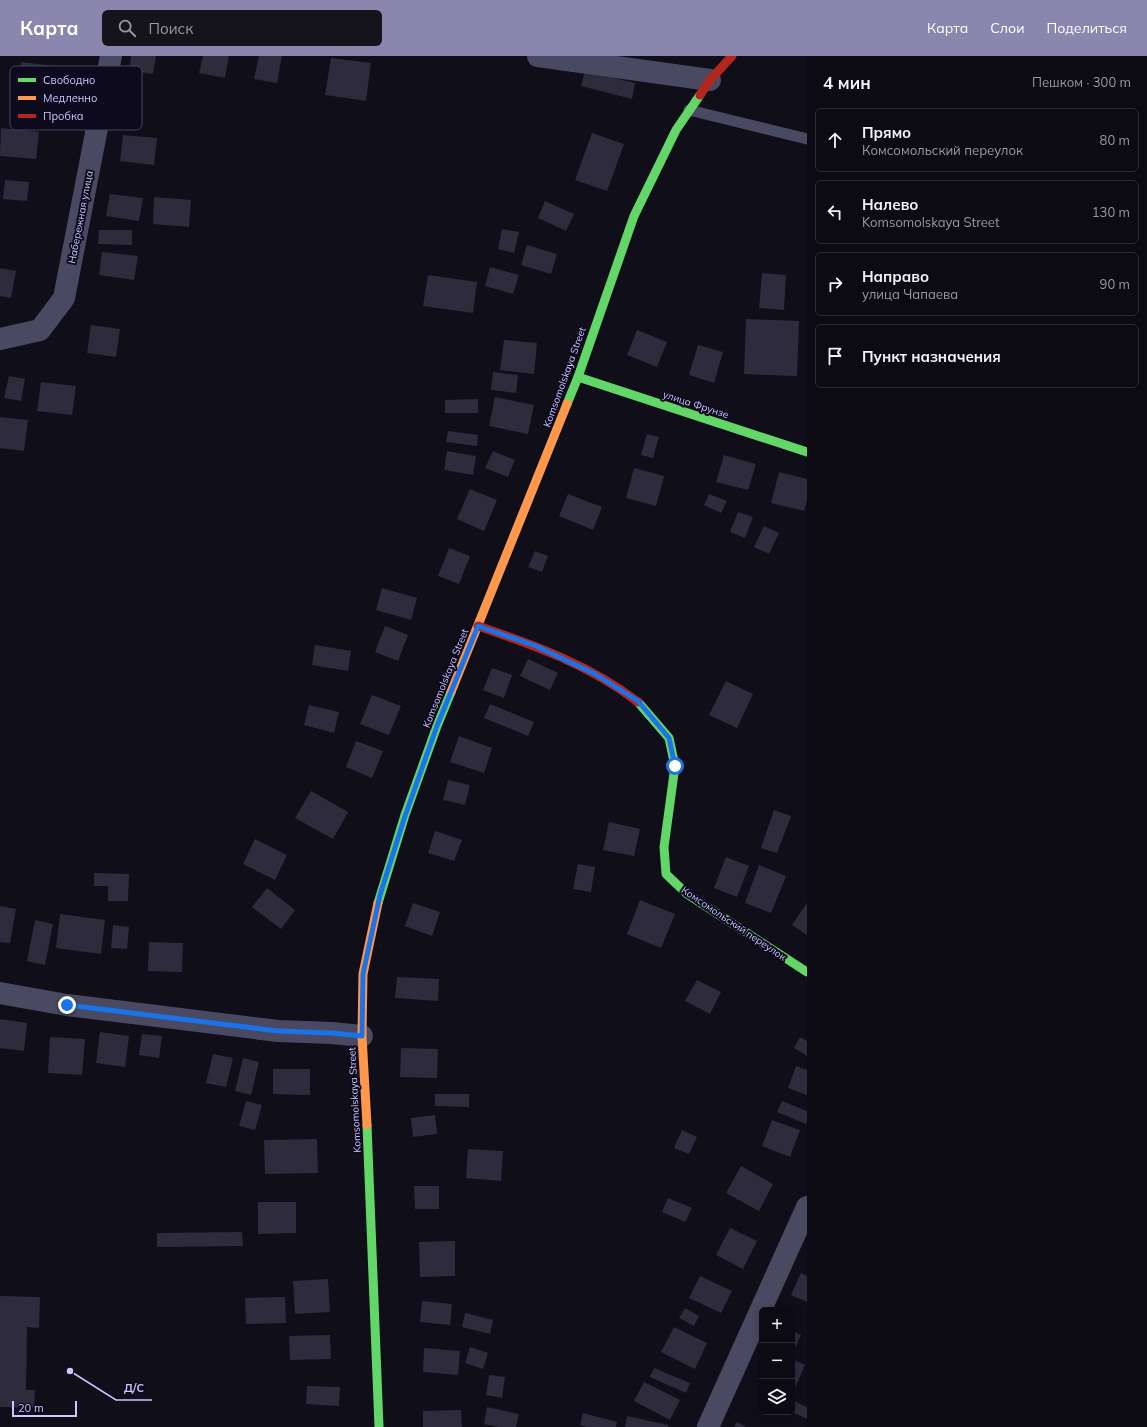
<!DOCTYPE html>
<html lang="ru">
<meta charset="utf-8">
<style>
body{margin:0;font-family:Mulish,sans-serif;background:#15131c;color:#f1f3f6}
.controls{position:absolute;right:12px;bottom:12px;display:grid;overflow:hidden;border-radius:6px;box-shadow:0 2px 10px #0003}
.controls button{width:36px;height:36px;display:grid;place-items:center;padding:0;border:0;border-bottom:1px solid #2c2b33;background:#0c0a13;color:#f1f3f6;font:20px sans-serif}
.scale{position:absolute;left:12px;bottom:10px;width:65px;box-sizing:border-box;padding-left:4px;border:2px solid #ccc6ff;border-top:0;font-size:11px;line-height:14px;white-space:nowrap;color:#ccc6ff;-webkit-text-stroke:3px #0d0a1d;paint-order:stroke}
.stop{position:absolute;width:12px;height:12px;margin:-9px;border:3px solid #1a73e8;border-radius:50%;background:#fff}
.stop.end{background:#1a73e8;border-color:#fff;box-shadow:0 1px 4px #0008}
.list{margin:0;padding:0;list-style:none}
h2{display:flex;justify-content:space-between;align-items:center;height:52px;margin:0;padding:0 16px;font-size:17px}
h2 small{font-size:13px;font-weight:400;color:#9a9aa0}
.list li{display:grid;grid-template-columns:26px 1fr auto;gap:12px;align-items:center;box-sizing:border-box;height:64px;margin:0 8px 8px;padding:0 8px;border:1px solid #2c2b33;border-radius:6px}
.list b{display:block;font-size:15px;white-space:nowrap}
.list p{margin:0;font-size:13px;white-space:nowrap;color:#9a9aa0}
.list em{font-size:13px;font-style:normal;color:#9a9aa0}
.icon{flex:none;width:22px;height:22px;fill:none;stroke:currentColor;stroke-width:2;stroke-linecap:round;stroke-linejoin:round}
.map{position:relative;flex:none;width:807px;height:1371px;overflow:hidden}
header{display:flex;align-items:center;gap:24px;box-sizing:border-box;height:56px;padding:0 20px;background:#8a86ae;color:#fff}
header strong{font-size:19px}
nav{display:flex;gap:22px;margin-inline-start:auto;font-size:14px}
.search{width:280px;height:36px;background:#15131c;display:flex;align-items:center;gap:10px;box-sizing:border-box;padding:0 14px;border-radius:6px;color:#9a9aa0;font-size:15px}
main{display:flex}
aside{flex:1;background:#0c0a13}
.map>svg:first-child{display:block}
</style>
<header>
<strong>Карта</strong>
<div class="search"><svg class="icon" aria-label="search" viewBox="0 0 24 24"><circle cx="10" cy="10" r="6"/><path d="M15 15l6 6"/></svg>Поиск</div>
<nav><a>Карта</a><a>Слои</a><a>Поделиться</a></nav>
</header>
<main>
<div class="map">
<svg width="807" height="1371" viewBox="0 0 807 1371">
<rect width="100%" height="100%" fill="#100e19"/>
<!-- building -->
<g fill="#2e2b3c">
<path d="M131,0H156L153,18L129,15Z"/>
<path d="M203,0H229L225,22L199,17Z"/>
<path d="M259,0H282L277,27L254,23Z"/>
<path d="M331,2L371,7L366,45L325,39Z"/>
<path d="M21,6L54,10L50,45L17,41Z"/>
<path d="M585,15L635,27L632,43L581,30Z"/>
<path d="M1,72L39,76L36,103L0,100Z"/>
<path d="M592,77L624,88L607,135L575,124Z"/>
<path d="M123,79L157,82L154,109L120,105Z"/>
<path d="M5,124L29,126L27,145L3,143Z"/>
<path d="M110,138L143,142L139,165L106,160Z"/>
<path d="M154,141L191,144L189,171L153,168Z"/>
<path d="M545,145L574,158L566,175L538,162Z"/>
<path d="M502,173L519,176L514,197L498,193Z"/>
<path d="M99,174H132V189L98,188Z"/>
<path d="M527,189L557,198L551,218L521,209Z"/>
<path d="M102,196L138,200L134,224L99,219Z"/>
<path d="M490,211L519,219L513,238L485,230Z"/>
<path d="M0,212L16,215L11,242L0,240Z"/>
<path d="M762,217L786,219L784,254L759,252Z"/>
<path d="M428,219L477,226L473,257L423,250Z"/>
<path d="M746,263L799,265L797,320L744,318Z"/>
<path d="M91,269L120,273L116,301L87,297Z"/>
<path d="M637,274L667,286L657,311L627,299Z"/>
<path d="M504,284L537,287L534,318L500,314Z"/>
<path d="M698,289L723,296L714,327L689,319Z"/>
<path d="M493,316L518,319L516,337L491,334Z"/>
<path d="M9,320L25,323L21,345L4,342Z"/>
<path d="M41,326L76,330L72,359L37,355Z"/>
<path d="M495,341L534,349L528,378L489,370Z"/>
<path d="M478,343V357H445V344Z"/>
<path d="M0,361L28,364L24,395L0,392Z"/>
<path d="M448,375L478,379L477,390L446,386Z"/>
<path d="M647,378L659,381L653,402L641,399Z"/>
<path d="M447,395L476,400L473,419L444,414Z"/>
<path d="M493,395L515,404L508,421L485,412Z"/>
<path d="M724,399L756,408L748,434L716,426Z"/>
<path d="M634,412L664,420L656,450L626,442Z"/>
<path d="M779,416L807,423V445L804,455L771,447Z"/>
<path d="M470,433L497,444L484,475L457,463Z"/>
<path d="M568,438L602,451L593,474L559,460Z"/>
<path d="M709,438L727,445L721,457L704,449Z"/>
<path d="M738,456L753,461L745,482L730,476Z"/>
<path d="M764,470L779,477L769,498L754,491Z"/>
<path d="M449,492L470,500L459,528L438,520Z"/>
<path d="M535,495L548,500L542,516L528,511Z"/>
<path d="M382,532L417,542L411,564L376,554Z"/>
<path d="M385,570L408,579L398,605L375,596Z"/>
<path d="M315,589L351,595L348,615L312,609Z"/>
<path d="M528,603L558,617L550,634L520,620Z"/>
<path d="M492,612L512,619L504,642L483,634Z"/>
<path d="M726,625L753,638L737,672L709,659Z"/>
<path d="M372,639L401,650L389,679L360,668Z"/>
<path d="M490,648L534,666L528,680L484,662Z"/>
<path d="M309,649L339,656L334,677L304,669Z"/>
<path d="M459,680L492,692L484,717L450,706Z"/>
<path d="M356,685L383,695L372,722L346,711Z"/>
<path d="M448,724L470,729L465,749L443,744Z"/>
<path d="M311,735L348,756L333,783L295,762Z"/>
<path d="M774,754L791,760L777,797L761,792Z"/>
<path d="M609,766L640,773L634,800L603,794Z"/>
<path d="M435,775L462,784L454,805L428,797Z"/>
<path d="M255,783L287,799L275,824L243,808Z"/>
<path d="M726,801L749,810L737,841L714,832Z"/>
<path d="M578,808L595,811L591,836L573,833Z"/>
<path d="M759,809L786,820L771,857L745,847Z"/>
<path d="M94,817L129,818L128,845H108V830H94Z"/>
<path d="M267,832L295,854L281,873L252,851Z"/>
<path d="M640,844L675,858L661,892L627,878Z"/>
<path d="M413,847L440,856L432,880L405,870Z"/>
<path d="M807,847V879L792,869Z"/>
<path d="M0,850L16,853L10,887L0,886Z"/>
<path d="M60,858L105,864L101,898L56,892Z"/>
<path d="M35,864L53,868L45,909L27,905Z"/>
<path d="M113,869L129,871L127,893L111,892Z"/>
<path d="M149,886L183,887L182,916L148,915Z"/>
<path d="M397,921L439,923L438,945L395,942Z"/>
<path d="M697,924L721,936L710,958L685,945Z"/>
<path d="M0,963L27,967L24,995L0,992Z"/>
<path d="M100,976L129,980L125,1011L96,1007Z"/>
<path d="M142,978L162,980L159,1002L139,999Z"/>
<path d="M50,981L85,983L82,1019L48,1017Z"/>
<path d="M800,981L807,985V1000L794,992Z"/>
<path d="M401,992L438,993L437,1022L400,1021Z"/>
<path d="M213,998L233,1002L226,1031L206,1027Z"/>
<path d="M243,1002L259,1006L251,1039L235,1035Z"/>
<path d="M796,1010L807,1014V1039L788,1032Z"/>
<path d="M273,1013H310V1039L273,1038Z"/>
<path d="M435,1038H469V1051L435,1050Z"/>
<path d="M246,1045L262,1049L255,1074L239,1070Z"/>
<path d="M782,1045L807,1055V1064L806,1068L777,1056Z"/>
<path d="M435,1059L437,1078L413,1081L411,1062Z"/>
<path d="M772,1064L800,1074L790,1101L762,1090Z"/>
<path d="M682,1074L697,1081L689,1098L674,1092Z"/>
<path d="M317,1083L318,1117L265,1118L264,1084Z"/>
<path d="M468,1093L503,1095L501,1125L466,1122Z"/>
<path d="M741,1110L773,1128L759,1155L726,1137Z"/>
<path d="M414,1130H439V1153H415Z"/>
<path d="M668,1142L692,1152L685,1166L662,1156Z"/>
<path d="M258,1146H296V1177L258,1178Z"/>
<path d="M730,1172L757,1185L743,1213L716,1199Z"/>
<path d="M242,1176L243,1190L157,1191V1177Z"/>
<path d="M455,1185V1220L420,1221L419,1186Z"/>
<path d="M801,1217L807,1220V1246L791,1239Z"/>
<path d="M700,1220L732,1235L721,1257L689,1242Z"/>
<path d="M328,1223L330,1256L295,1258L293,1225Z"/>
<path d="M0,1240L40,1241L39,1272L27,1271L26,1334H35L34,1352L0,1351Z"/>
<path d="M285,1241L286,1267L246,1268L245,1242Z"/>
<path d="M422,1245L452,1248L450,1269L420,1266Z"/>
<path d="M685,1252L699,1260L694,1270L679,1262Z"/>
<path d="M465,1257L493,1264L490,1278L462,1271Z"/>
<path d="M674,1271L707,1287L695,1313L661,1296Z"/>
<path d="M792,1275L801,1279L795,1292L792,1291Z"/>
<path d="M330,1279L331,1303L290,1304L289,1280Z"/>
<path d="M470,1291L488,1297L483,1313L465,1307Z"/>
<path d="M424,1292L460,1295L458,1319L423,1316Z"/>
<path d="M792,1303L805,1309L794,1334L792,1333Z"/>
<path d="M654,1312L690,1327L686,1337L650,1321Z"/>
<path d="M489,1319L505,1321L502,1342L486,1339Z"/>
<path d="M644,1326L680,1344L670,1364L634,1345Z"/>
<path d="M307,1330L340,1331L339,1350L306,1348Z"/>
<path d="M794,1345L807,1351V1363L792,1356V1350Z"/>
<path d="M487,1351L519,1358L516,1371H499L484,1368Z"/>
<path d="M461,1354L462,1371H423V1355Z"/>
<path d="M583,1357L617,1366L616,1371H587L580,1369Z"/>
<path d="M627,1360L668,1369V1371H625Z"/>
<path d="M737,1366L746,1371H734Z"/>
</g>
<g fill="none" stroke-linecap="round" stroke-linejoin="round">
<!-- lane -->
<path stroke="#4a4962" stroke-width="11" d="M689,54L807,83"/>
<!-- street -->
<g stroke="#4a4962" stroke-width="22">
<path d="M538,0L710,24"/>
<path d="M0,283L40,274L64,242L111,0"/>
<path d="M0,937L67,949L278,975L332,977L362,980"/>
<path d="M708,1371L807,1151"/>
</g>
<!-- fast -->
<g stroke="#63d668" stroke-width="9">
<path d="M578,321L807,396"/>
<path d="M567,348L578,321L634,160L676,74L700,39"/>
<path d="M638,646L669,682L675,710L664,791L666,818L687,838L807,916"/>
<path d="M378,847L405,759L437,670L451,636"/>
<path d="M367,1069L379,1371"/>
</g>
<!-- slow -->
<g stroke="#ff974d" stroke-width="9">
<path d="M451,636L567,348"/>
<path d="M367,1069L362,980L363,918L378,847"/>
</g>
<!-- jam -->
<g stroke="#b3261e" stroke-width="9">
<path d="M700,39L710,24L732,0"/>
<path d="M478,570C534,589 590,609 638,646"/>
</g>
</g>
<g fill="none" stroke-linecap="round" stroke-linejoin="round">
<!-- route -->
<path stroke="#1a73e8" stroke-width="5" d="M67,949L278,975L332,977L362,980L363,918L380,839L405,760L437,670L478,570L536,590L595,618L638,645L669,682L675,710"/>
</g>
<g text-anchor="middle" stroke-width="4" stroke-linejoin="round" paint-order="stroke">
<!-- street labels -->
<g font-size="10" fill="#ccc6ff" stroke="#0d0a1d">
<text transform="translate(80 161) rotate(-79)" y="4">Набережная улица</text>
<text transform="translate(564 321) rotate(-70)" y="4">Komsomolskaya Street</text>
<text transform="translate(696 348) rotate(18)" y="4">улица Фрунзе</text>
<text transform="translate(445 622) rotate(-68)" y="4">Komsomolskaya Street</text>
<text transform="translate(734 867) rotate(34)" y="4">Комсомольский переулок</text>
<text transform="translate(354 1044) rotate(-93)" y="4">Komsomolskaya Street</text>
</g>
</g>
<!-- legend -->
<rect x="10" y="10" width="132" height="64" rx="6" fill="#0d0a1d" stroke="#464261" stroke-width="1"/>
<rect x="18" y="22" width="18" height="4" fill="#63d668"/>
<rect x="18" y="40" width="18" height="4" fill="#ff974d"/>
<rect x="18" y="58" width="18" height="4" fill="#b3261e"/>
<g font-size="11" fill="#ccc6ff">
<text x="43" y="28">Свободно</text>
<text x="43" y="46">Медленно</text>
<text x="43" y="64">Пробка</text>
</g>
<!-- callouts -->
<path fill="none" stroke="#ccc6ff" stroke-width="1.5" d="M70 1315L116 1344H152"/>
<circle fill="#ccc6ff" stroke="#0d0a1d" stroke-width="1.5" cx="70" cy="1315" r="4"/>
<g font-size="11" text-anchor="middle" font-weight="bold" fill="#ccc6ff" stroke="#0d0a1d" stroke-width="4" stroke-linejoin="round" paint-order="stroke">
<text x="134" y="1336">Д/С</text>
</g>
</svg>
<div class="controls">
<button>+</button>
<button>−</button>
<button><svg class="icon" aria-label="layers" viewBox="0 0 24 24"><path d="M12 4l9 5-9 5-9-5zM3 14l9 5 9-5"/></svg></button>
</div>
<div class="scale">20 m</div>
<div class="stop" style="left:675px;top:710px"></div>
<div class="stop end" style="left:67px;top:949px"></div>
</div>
<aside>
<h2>4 мин<small>Пешком · 300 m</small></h2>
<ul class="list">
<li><svg class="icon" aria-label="ahead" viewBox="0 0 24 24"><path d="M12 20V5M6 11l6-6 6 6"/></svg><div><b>Прямо</b><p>Комсомольский переулок</p></div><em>80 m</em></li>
<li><svg class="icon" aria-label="left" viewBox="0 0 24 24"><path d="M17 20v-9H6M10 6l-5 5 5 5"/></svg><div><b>Налево</b><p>Komsomolskaya Street</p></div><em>130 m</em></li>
<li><svg class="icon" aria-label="right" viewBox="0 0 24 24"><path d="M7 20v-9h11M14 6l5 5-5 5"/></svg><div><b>Направо</b><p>улица Чапаева</p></div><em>90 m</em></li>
<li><svg class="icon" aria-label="arrive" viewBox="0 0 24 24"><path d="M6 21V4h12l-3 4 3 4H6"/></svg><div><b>Пункт назначения</b></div></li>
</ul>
</aside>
</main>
